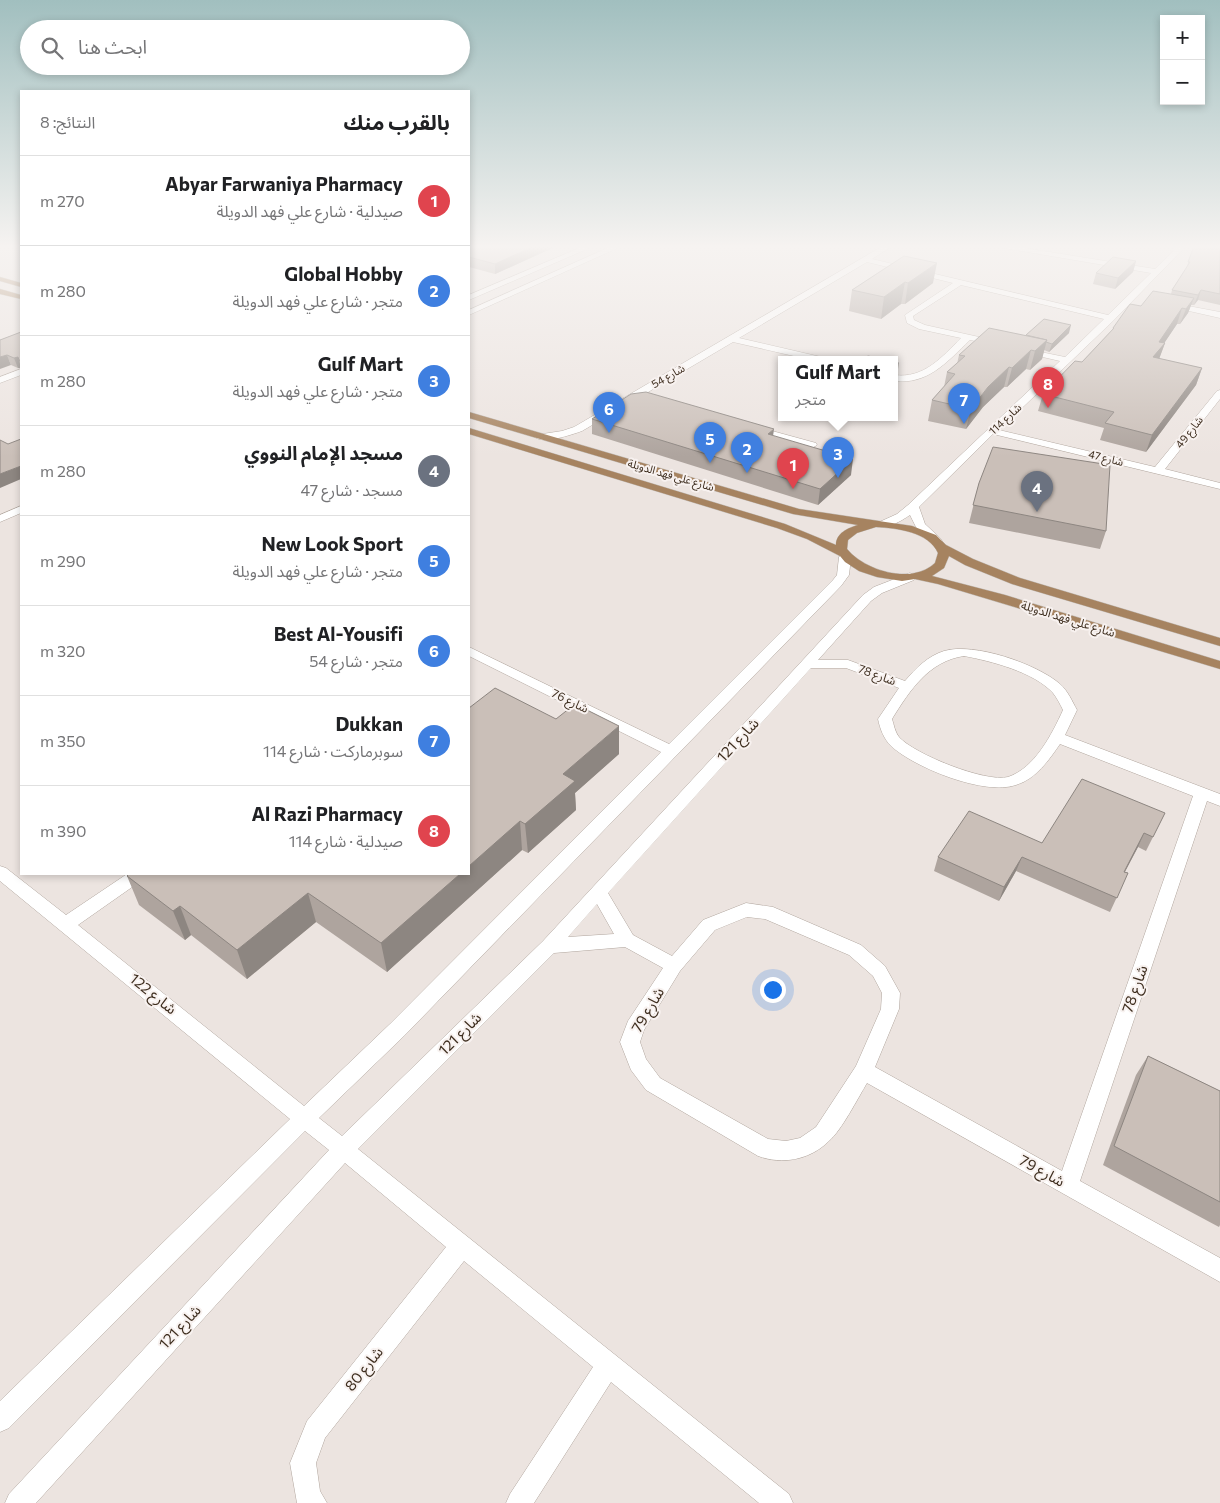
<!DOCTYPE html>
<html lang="ar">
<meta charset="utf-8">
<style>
body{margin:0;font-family:Commissioner,"Noto Sans Arabic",sans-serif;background:#f6f6f6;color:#202124;direction:rtl}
.controls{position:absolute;right:15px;top:15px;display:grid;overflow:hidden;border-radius:0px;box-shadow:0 2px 8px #0003}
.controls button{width:45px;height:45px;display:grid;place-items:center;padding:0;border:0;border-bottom:1px solid #e0e0e0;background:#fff;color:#202124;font:25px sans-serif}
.you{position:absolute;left:772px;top:989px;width:18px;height:18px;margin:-12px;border:4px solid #fff;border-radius:50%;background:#1a73e8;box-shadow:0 0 0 8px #1a73e833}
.badge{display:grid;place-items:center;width:32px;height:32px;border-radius:50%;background:#0b8043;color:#fff;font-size:16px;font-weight:700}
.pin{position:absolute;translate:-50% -41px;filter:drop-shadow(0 1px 2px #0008)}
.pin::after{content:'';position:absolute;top:26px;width:18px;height:15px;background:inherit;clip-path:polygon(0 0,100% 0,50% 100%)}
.popup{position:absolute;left:778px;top:356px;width:120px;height:65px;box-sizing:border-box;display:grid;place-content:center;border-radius:0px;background:#fff;filter:drop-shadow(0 1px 4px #0005);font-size:16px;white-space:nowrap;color:#757577}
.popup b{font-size:19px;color:#202124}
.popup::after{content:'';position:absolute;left:50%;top:100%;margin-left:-10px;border:10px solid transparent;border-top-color:#fff}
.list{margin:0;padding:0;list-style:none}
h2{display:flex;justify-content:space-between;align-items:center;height:65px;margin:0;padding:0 20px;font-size:21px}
h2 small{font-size:16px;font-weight:400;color:#757577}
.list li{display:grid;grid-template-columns:32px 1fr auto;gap:15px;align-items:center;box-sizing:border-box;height:90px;padding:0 20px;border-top:1px solid #e0e0e0}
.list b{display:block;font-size:19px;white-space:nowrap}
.list p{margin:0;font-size:16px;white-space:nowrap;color:#757577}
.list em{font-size:16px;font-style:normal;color:#757577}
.icon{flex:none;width:28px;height:28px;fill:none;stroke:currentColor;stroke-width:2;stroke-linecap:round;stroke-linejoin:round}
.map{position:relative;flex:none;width:1220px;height:1503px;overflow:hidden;direction:ltr}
.search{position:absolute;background:#fff;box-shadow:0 2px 8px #0003;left:20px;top:20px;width:450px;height:55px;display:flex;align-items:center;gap:12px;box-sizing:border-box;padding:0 18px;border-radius:28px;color:#757577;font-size:19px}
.panel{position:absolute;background:#fff;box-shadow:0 2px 8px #0003;left:20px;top:90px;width:450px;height:785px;border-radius:0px;direction:rtl}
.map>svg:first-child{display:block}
</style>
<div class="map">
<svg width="1220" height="1503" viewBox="0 0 1220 1503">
<rect width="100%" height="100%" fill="#ece4e0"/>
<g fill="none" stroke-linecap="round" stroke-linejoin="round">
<defs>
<g id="minor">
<path d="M584,246H594L469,300V295Z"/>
<path d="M612,246H622L469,315V310Z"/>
<path d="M883,246H892L872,259L1108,315L1151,273L992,246H1012L1155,269L1178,246H1186L1114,320L999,430L1155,467L1217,391L1220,390V399L1165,469L1220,483V489L993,434L919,507L925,524L940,538L942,541L940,544H932L916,527L910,515C901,521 888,529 877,526L875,524L897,514L908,505L1060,361L1021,352V348L1065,357L1104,319L961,285L913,316L914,320L925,325L997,341V345L970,340C947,362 928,385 894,381V375C924,379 942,357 961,338L919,329L907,323L905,315L953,283L867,262L739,338L821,357L822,359H807L733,342L582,431C571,435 543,444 535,437L536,435L562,431L574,427Z"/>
<path d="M1167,302L1220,312V318L1167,306Z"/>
<path d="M21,369V375L0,383V377Z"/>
<path d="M754,426L816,443L817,445L812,448L750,431L749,429Z"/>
<path d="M21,506V513L0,522V515Z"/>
<path d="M845,553L851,557L849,575L841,586L405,1035L319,1118L342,1136L543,941L863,595L874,587L910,573L916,577L914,580L882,593L871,601L818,660H848L905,681C916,668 928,656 944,651C974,642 1037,664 1060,684C1068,691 1072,701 1077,710L1065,735L1220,794V806L1207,801L1080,1181L1220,1258V1282L867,1083C858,1098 841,1131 829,1141C810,1160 782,1165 758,1156L646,1090L631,1070L620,1042L628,1021L663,968L625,947L554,953L358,1149L789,1494L793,1503H759L611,1382L534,1503H506L510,1494L593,1367L464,1261L325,1438L316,1463L320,1491L327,1503H297L290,1463L307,1421L446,1247L345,1163L36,1503H5L9,1494L329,1150L305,1131L9,1428L0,1432V1401L290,1119L0,881V866L6,868L66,915L127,874H147L145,878L78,925L304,1106L391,1023L661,752L469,656V647L669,744L833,580L837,575L839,557ZM964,656C991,661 1034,672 1053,693C1057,698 1060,704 1063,710C1052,734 1035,768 1008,777C986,783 914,754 899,737C895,732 894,725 892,719C910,690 929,661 964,656ZM811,668H846L899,688L878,719C880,729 884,739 891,746C915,768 985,796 1016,785C1036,779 1049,760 1060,744L1193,796L1062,1171L875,1067L899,1009L900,993L885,966L861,945L773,907L746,903L703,920L672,956L633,935L608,893ZM597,904L614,934L568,937ZM747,917L765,919L849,955L873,976L882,993L881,1009L856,1066L816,1127L800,1138L786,1141L768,1139L660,1078L646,1059L640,1042L644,1030L680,971L715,930Z"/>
</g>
<g id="major">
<path d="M0,277L21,283V287L0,281Z"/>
<path d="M0,289L21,295V299L0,294Z"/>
<path d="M469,412L799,509L912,526L936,535L946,545L973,559L1020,578L1220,638V646L1012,584L965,565L949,556L944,568L932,576L1005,595L1220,661V669L938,584L915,579L902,581L877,577L859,571L845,562L840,556L807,539L777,528L469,434V428L785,524L836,545C836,533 848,528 858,525L793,514L469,418ZM876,527C897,528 929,532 938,553L935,563C912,585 865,571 847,549L848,540L857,533Z"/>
</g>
</defs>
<!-- minor casing -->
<use href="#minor" stroke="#b1a69e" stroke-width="1"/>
<!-- major casing -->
<use href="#major" stroke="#c5c0bc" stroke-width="1"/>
<!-- minor -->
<use href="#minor" fill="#fff" fill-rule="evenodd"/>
<!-- major -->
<use href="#major" fill="#a68360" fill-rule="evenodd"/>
</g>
<!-- wall -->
<g fill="#aea49e">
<path d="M469,246H557L495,274L469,267Z"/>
<path d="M1194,246H1220V305L1198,300L1194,305H1191L1188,313L1180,324H1177L1164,343H1165L1159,359L1202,368L1196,385L1146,452L1100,440L1104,428L1038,411L1043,394L1082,362L1112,330L1113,328L1141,306L1171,294L1172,290L1186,269Z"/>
<path d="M1136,261L1133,272L1115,289L1093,284L1096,273Z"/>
<path d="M888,266L933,283L905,304H901L881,319L849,311L852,290Z"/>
<path d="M21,332V368H18L11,365L0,340Z"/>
<path d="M1069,333L1049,352L1044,350L1042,359L1030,370L1026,369L1007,387H1004L983,407L966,429L928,421L932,400L944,387L947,372L957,364L959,355L1026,335Z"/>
<path d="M592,419L773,436L851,475L818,505L592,434Z"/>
<path d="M979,483L1106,531L1100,549L969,523Z"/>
<path d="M469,708L619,754L575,793L576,810L528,853L522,850L387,972L316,922L247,979L191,935L185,940L139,905L127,876L469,874Z"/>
<path d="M1165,813L1146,851L1138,847L1125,872L1128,873L1110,912L1016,871L999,901L934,871L938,857L1042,843Z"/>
<path d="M1148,1056L1220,1091V1225L1219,1227L1103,1165L1136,1075Z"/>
</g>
<!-- shaded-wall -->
<g fill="#8d8681">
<path d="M534,246H557L495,274V264Z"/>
<path d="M1136,261L1133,272L1115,289L1118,278Z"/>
<path d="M937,263L933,283L905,304L908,283Z"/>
<path d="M905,282L901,304L881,319L884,297Z"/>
<path d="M1201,290L1198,300L1194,305L1198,295Z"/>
<path d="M1194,298L1188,313L1180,324L1186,309Z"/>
<path d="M1182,308L1177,324L1161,348L1165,343L1159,359L1153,357L1159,342Z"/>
<path d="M1071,325L1069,333L1049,352L1052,344Z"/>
<path d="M1047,340L1042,359L1030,370L1035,351Z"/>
<path d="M1031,350L1026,369L1007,387L1012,368Z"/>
<path d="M7,355L11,365L0,369V357Z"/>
<path d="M18,357L21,368H18L14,358Z"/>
<path d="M899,363L895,387H894V367Z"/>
<path d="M1009,367L1004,387L983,407L966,429L971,409L988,387Z"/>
<path d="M1202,368L1196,385L1146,452L1152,435Z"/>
<path d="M774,429L772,444L768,434Z"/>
<path d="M853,459L851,475L818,505L820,489Z"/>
<path d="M21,466V479L0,488V474Z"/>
<path d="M619,726V754L575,793L576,810L528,853L525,824L563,774Z"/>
<path d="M520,821L522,850L387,972L381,943L460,874H469V866Z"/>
<path d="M1144,833L1138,847L1117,886L1124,872Z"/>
<path d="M1022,857L1016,871L999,901L1004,887Z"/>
<path d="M308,893L316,922L247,979L237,950Z"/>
<path d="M180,906L191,935L185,940L173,911Z"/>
</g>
<!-- building -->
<g fill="#cabfb8" stroke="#8d8681">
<path d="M469,246H534L495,264L469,257Z"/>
<path d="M1194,246H1220V294L1201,290L1198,295L1172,290L1190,262H1188Z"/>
<path d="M904,256L937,263L908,283L905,282L884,297L852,290Z"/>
<path d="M1113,257L1136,261L1118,278L1096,273Z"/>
<path d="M1153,291L1194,298L1186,309L1182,308L1159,342L1165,343L1153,357L1202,368L1152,435L1105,423L1114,412L1043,394L1075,361L1082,362L1114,328H1113L1130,304L1141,306Z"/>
<path d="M1044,319L1071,325L1052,344L1046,342L1047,340L1026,335Z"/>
<path d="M989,328L1047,340L1035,351L1031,350L1012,368L1009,367L988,387L971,409L932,400L955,374L947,372L965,356L959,355Z"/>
<path d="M21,332V361L19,360L18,357L14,358L7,355L0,357V340Z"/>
<path d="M868,356L883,359H863Z"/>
<path d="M894,362L899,363L894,367Z"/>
<path d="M646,392L774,429L768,434L853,459L820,489L592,419L631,394Z"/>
<path d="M21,439V466L0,474V440L8,444Z"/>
<path d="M993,447L1110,465L1106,531L973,505L979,483Z"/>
<path d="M495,688L556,719L575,704L619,726L563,774L575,781L525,824L520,821L469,866V708Z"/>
<path d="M1082,779L1165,813L1153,837L1144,833L1124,872L1128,873L1117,898L1022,857L1004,887L938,857L969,811L1042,843Z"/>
<path d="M129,874H460L381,943L308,893L237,950L180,906L173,911L127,876Z"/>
<path d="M1148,1056L1220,1091V1202L1114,1146Z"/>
</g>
<!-- sky -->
<linearGradient id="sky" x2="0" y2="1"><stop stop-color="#a1bfbf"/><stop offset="0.54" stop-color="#f6f3f1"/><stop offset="1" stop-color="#f6f3f1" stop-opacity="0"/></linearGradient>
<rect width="1220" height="457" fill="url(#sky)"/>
<g text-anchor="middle" stroke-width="4" stroke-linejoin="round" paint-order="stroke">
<!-- far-street labels -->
<g font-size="11" fill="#3e2e1f" stroke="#f8f2f0">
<text transform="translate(668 376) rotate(-30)" y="4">شارع 54</text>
<text transform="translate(1005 419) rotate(-43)" y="4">شارع 114</text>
<text transform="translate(1189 432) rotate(-52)" y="4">شارع 49</text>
<text transform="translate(1106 458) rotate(14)" y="4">شارع 47</text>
<text transform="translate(671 475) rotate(16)" y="4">شارع علي فهد الدويلة</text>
</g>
<!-- street labels -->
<g font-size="12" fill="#3e2e1f" stroke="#f8f2f0">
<text transform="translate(1068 619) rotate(17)" y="4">شارع علي فهد الدويلة</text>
<text transform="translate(877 675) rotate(20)" y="4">شارع 78</text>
<text transform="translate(570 701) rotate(26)" y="4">شارع 76</text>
</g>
<!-- near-street labels -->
<g font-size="15" fill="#3e2e1f" stroke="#f8f2f0">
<text transform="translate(738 740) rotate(-47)" y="5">شارع 121</text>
<text transform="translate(1135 989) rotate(-71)" y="5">شارع 78</text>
<text transform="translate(153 994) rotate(39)" y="5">شارع 122</text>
<text transform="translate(648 1010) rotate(-60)" y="5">شارع 79</text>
<text transform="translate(460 1034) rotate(-45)" y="5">شارع 121</text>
<text transform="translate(1042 1171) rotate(29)" y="5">شارع 79</text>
<text transform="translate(180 1327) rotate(-47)" y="5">شارع 121</text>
<text transform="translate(364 1369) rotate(-52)" y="5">شارع 80</text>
</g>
</g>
</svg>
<div class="controls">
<button>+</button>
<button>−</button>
</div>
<div class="you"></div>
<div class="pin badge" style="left:793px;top:489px;background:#e0444e">1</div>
<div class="pin badge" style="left:747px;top:473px;background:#3f7fe0">2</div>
<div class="pin badge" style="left:838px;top:478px;background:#3f7fe0">3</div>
<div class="popup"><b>Gulf Mart</b>متجر</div>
<div class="pin badge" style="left:1037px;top:512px;background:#6b7280">4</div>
<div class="pin badge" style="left:710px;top:463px;background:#3f7fe0">5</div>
<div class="pin badge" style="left:609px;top:433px;background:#3f7fe0">6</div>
<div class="pin badge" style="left:964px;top:424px;background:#3f7fe0">7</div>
<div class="pin badge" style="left:1048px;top:408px;background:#e0444e">8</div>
<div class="search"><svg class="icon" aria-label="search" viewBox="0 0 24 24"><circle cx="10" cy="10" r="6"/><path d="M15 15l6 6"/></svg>ابحث هنا</div>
<section class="panel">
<h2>بالقرب منك<small>النتائج: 8</small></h2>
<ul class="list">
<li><span class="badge" style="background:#e0444e">1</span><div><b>Abyar Farwaniya Pharmacy</b><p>صيدلية · شارع علي فهد الدويلة</p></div><em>270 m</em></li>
<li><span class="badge" style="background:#3f7fe0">2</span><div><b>Global Hobby</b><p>متجر · شارع علي فهد الدويلة</p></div><em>280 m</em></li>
<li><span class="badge" style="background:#3f7fe0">3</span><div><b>Gulf Mart</b><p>متجر · شارع علي فهد الدويلة</p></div><em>280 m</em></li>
<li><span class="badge" style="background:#6b7280">4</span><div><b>مسجد الإمام النووي</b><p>مسجد · شارع 47</p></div><em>280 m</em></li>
<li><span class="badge" style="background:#3f7fe0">5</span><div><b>New Look Sport</b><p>متجر · شارع علي فهد الدويلة</p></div><em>290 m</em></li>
<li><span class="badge" style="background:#3f7fe0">6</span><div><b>Best Al-Yousifi</b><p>متجر · شارع 54</p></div><em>320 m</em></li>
<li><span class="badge" style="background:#3f7fe0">7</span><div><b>Dukkan</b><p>سوبرماركت · شارع 114</p></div><em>350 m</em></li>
<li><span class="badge" style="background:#e0444e">8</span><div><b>Al Razi Pharmacy</b><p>صيدلية · شارع 114</p></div><em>390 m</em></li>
</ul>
</section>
</div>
